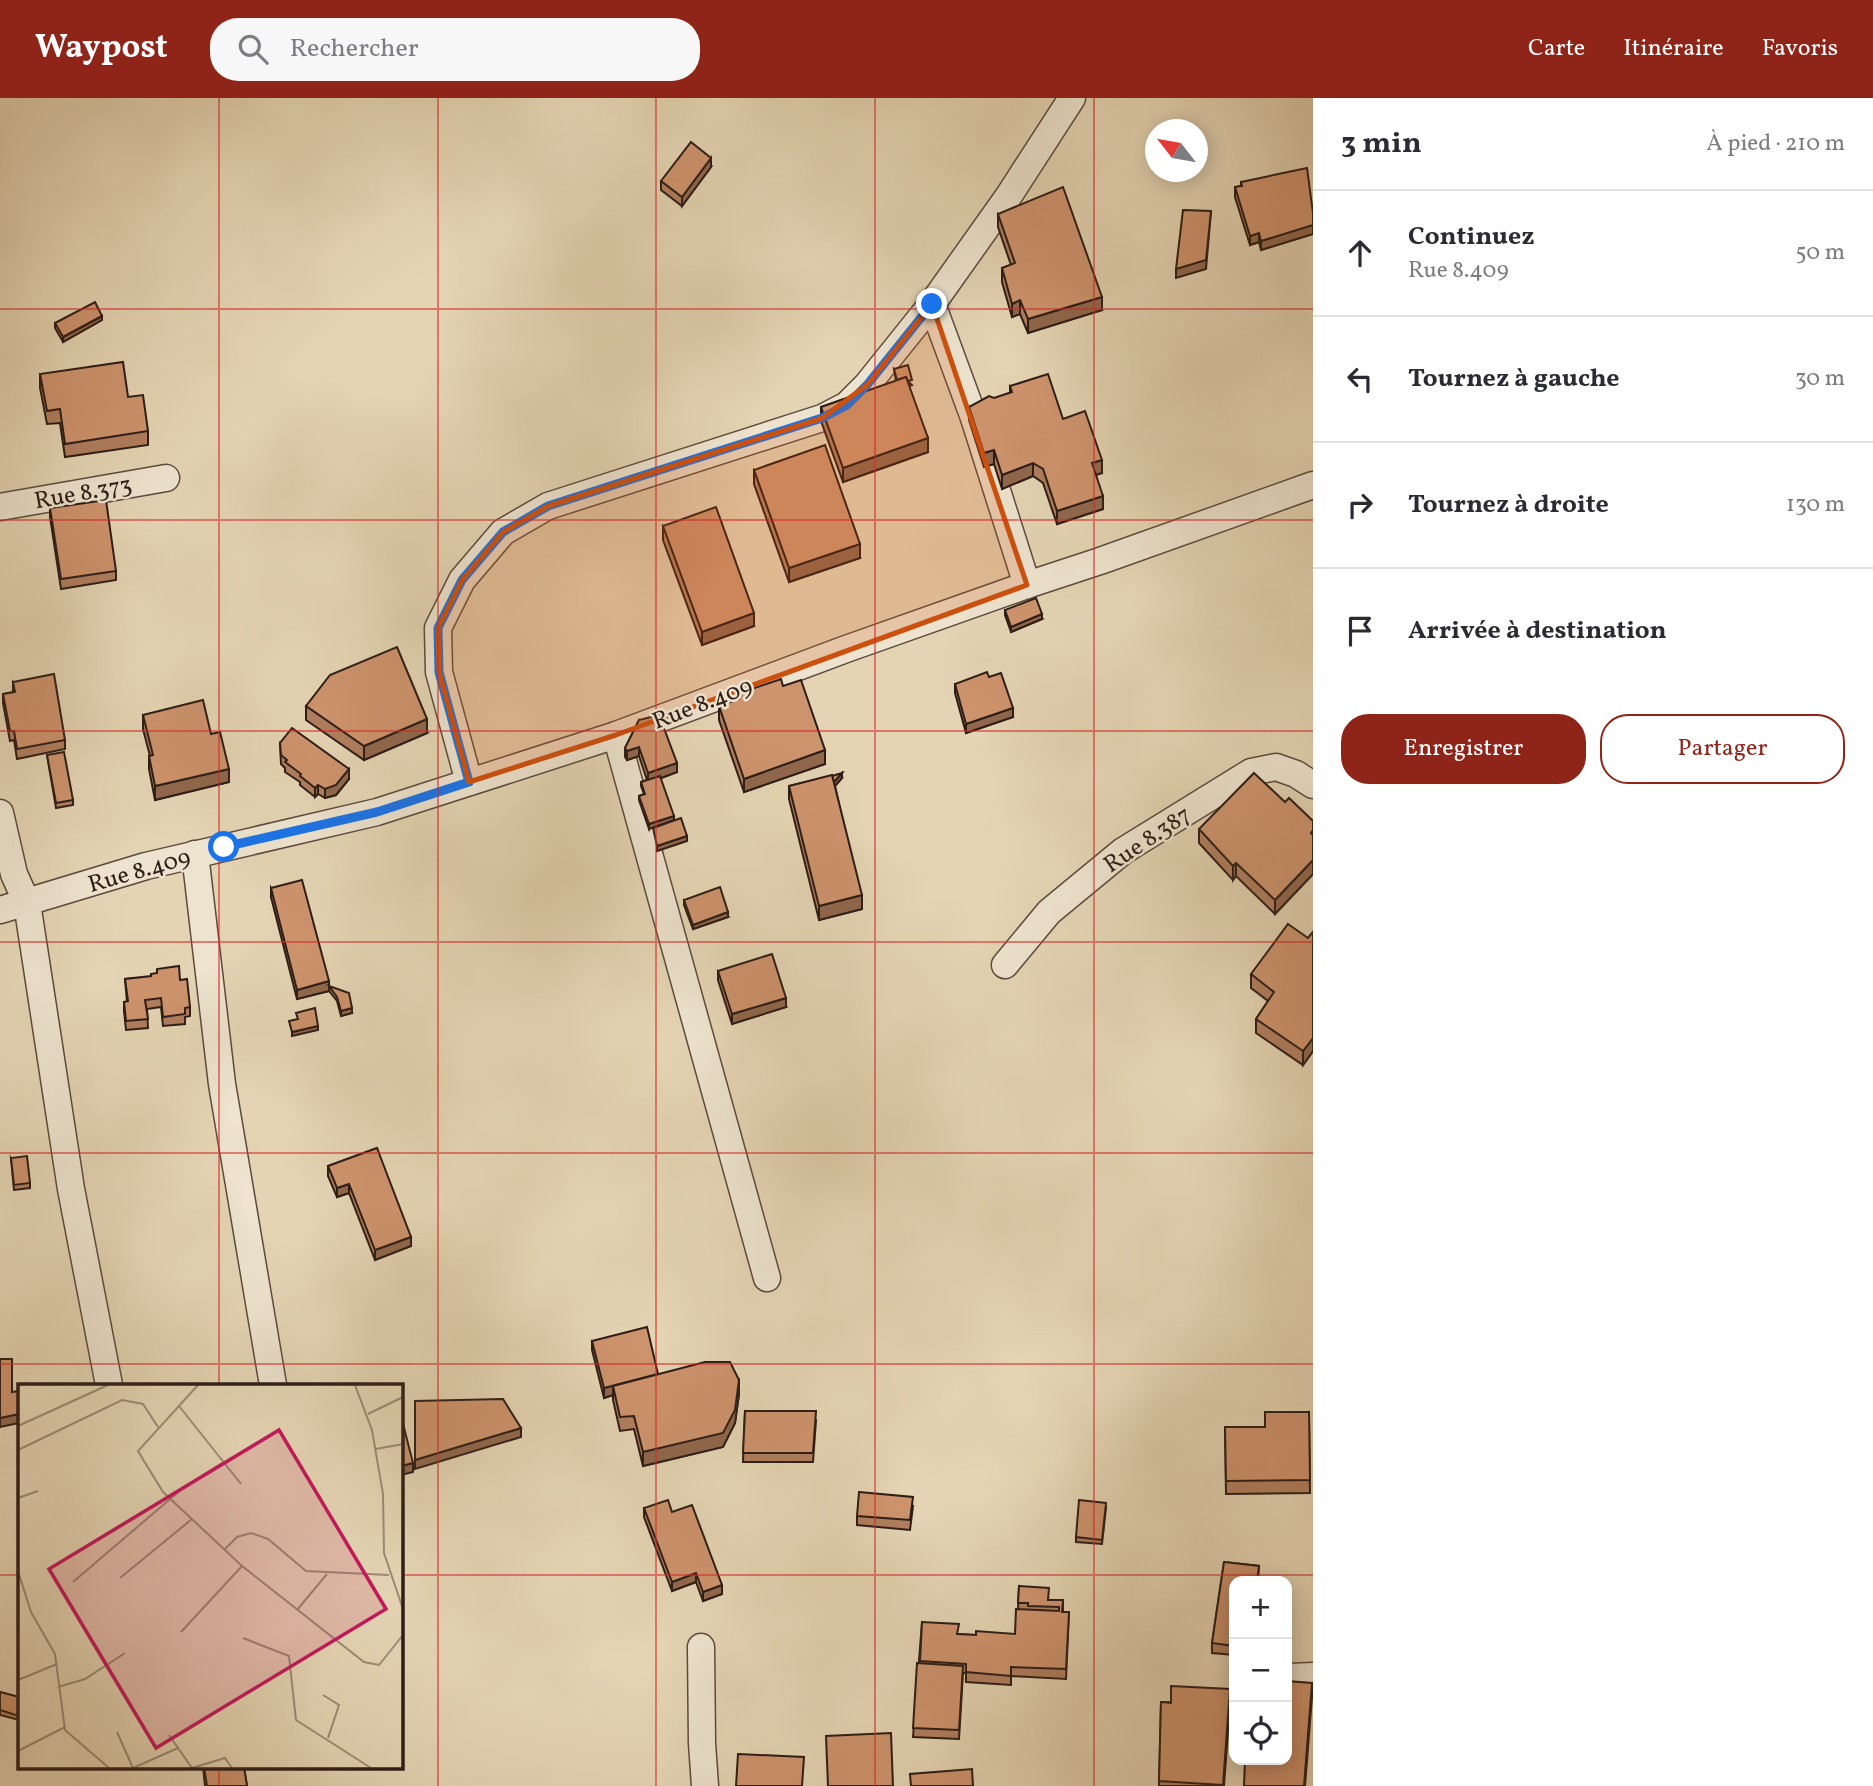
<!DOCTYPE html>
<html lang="fr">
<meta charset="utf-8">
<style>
body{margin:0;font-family:Vollkorn,serif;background:#f7f7f7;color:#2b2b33}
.controls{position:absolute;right:21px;bottom:21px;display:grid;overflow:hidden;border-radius:14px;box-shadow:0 4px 18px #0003}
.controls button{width:63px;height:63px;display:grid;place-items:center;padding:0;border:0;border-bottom:2px solid #e1e1e2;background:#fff;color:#2b2b33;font:35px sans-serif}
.compass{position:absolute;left:1145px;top:21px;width:63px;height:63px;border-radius:50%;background:#fff;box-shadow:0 4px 18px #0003;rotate:301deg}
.stop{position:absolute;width:21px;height:21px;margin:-16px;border:5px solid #1a73e8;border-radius:50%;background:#fff}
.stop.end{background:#1a73e8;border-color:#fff;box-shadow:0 2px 7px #0008}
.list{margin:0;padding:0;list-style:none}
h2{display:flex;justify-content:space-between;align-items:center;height:91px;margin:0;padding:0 28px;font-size:30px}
h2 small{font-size:23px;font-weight:400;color:#7c7c81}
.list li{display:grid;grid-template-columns:46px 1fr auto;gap:21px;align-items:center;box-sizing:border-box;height:126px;padding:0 28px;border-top:2px solid #e1e1e2}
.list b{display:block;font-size:26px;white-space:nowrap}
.list p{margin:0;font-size:23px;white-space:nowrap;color:#7c7c81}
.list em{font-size:23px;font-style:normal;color:#7c7c81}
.actions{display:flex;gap:14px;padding:21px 28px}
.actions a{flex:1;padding:16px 0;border:2px solid #8f2418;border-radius:28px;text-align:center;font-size:24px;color:#8f2418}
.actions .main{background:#8f2418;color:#fff}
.icon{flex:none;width:38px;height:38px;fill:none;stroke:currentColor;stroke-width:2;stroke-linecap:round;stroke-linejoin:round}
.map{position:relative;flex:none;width:1313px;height:1688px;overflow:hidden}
header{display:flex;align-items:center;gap:42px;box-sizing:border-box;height:98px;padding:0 35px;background:#8f2418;color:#fff}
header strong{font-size:33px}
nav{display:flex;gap:38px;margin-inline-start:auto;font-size:24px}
.search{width:490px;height:63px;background:#f7f7f7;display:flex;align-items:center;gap:18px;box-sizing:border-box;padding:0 24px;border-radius:28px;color:#7c7c81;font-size:26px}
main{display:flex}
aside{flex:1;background:#fff}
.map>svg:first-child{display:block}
</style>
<header>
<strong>Waypost</strong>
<div class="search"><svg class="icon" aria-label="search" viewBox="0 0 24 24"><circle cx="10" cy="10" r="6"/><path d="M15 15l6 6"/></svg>Rechercher</div>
<nav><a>Carte</a><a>Itinéraire</a><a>Favoris</a></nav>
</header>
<main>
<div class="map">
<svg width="1313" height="1688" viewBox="0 0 1313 1688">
<rect width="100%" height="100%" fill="#e4d4b3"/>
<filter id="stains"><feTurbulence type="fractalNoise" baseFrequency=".00286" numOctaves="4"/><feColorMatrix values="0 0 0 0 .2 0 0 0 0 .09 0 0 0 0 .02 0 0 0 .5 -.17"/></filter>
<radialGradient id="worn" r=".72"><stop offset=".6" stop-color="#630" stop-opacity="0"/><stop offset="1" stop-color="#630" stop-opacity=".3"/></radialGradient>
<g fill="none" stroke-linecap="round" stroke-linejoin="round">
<defs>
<g id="minor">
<path d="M932,206L974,320L1027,487"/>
<path d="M0,409L166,380"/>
<path d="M616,637L767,1180"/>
<path d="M469,684L439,574L438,530L462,482L503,434L548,408L822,320L847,307L867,287L932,206L1008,99L1072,0"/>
<path d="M0,715L14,776L27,805L71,1091L109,1287"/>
<path d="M195,756L222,986L273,1287"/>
<path d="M0,812L146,768L377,714L616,637L846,551L1027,487L1100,463L1313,387"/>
<path d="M1005,867L1049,814L1123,753L1251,674L1276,669L1296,676L1313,687"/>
<path d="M701,1549L702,1645L705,1688"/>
<path d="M1288,1579L1313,1578"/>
</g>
</defs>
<!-- minor casing -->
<use href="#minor" stroke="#5b4b3e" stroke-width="29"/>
<!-- minor -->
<use href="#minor" stroke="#ede3ce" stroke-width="26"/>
</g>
<!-- wall -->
<g fill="#b07e5e" stroke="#2d1d17" stroke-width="2">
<path d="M711,69L682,108L661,92V83Z"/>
<path d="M1241,84L1313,115V136L1261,152L1259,144L1250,147L1235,99V89L1241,88Z"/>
<path d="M998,116L1102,212L1028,235L1020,216L1012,219L1002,184V170L1011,167L998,129Z"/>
<path d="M102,222L63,244L55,230V225Z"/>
<path d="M894,271L912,287L909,288L928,354L843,384L821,323V309L896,283Z"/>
<path d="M40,276L128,299L148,333V347L65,359L60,325L47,326L40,290Z"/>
<path d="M1010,288L1063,321L1102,375L1096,377L1103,411L1057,426L1043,385L1033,378L1002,391L994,366L984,369L969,322V309L1010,295Z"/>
<path d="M754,372L860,460L789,484L754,386Z"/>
<path d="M50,410L116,473V482L61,491L50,419Z"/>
<path d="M663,428L754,528L702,547L663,442Z"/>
<path d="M1005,512L1042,521L1011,534L1005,517Z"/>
<path d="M989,579L1013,619L966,635L955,595V586Z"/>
<path d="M13,584L65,642V651L17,661L14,642L10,643L3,605V596L13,594Z"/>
<path d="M783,588L825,666L744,694L719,622V608L737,602V596Z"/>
<path d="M306,608L427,635L364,662L306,622Z"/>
<path d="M143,617L211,636L229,684L155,702L149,671V658H150L143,631Z"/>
<path d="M639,622L677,674L661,680L649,731L639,702V698L644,696L641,688V684L647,682L639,658L627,662L625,659V650Z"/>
<path d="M280,645L349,681L336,697L325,700L318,696L315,699L300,687V684L285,674V670L281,666Z"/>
<path d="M47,657L73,702V707L56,710Z"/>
<path d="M832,678L842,680L835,688L862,811L819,822L789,701V688Z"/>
<path d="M1285,704L1313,723V776L1275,816L1236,778L1233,782L1199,745V731Z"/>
<path d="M271,790L329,888L352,915L341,918L337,903L329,893L297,901L271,799Z"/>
<path d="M684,802L728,819L693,831L684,807Z"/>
<path d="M1313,834V953L1303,967L1256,935V921L1268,903L1251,890V876L1308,840Z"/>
<path d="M718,873L786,909L732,926L718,882Z"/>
<path d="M151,876L180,882L190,909V918L185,919V926L163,928L161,909L147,911L148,930L126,932L124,913V904H127L125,881L151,879Z"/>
<path d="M377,1050L411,1148L375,1162L349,1095L337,1099L328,1078V1068Z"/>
<path d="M11,1060L30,1085V1090L14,1092Z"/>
<path d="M592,1243L658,1276L739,1296L735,1325L723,1349L643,1368L634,1331L620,1333L613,1302V1297L604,1300L592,1252Z"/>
<path d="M745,1313L816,1322L813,1364H743Z"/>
<path d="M1309,1314L1310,1395L1226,1396L1225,1329H1265Z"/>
<path d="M913,1408L910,1432L857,1427V1418Z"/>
<path d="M644,1410L672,1414L722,1496L703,1503L696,1484L672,1493L644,1419Z"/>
<path d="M1106,1410L1102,1446L1076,1444V1439Z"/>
<path d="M1224,1464L1259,1468L1258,1483H1234V1557L1212,1555V1545Z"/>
<path d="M1019,1488L1049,1502H1063V1514H1069L1066,1581L1011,1578V1587L966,1584V1575H963L959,1641L913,1639L922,1524L958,1536L976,1537L1015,1536L1018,1511Z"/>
<path d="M0,1594L19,1599V1622L0,1617Z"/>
<path d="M1161,1604L1230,1605L1224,1688H1159Z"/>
<path d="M203,1669H244L247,1688H205Z"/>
</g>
<!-- shaded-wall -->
<g fill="#90674c" stroke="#2d1d17" stroke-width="2">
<path d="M711,60V69L682,108V99Z"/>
<path d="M1211,113L1206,171L1176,180V171Z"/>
<path d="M1313,127V136L1261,152V143Z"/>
<path d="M1259,135V144L1250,147V138Z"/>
<path d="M1102,199V212L1028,235V221Z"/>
<path d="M1020,202V216L1012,219V206Z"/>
<path d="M102,218V222L63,244V239Z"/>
<path d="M928,340V354L843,384V370Z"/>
<path d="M994,352V366L984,369V355Z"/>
<path d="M1102,362V375L1092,378V365Z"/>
<path d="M1033,365V378L1002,391V377Z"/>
<path d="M1103,398V411L1057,426V413Z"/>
<path d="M860,446V460L789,484V470Z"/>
<path d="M754,515V528L702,547V534Z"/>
<path d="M1042,516V521L1011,534V529Z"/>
<path d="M1013,610V619L966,635V626Z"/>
<path d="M427,621V635L364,662V648Z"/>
<path d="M639,649V658L627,662V653Z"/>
<path d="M825,652V666L744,694V681Z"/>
<path d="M677,665V674L648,685V675Z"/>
<path d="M229,671V684L155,702V688Z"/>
<path d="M349,671V681L336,697L325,700V691Z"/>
<path d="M842,675V680L832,691V686Z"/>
<path d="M318,687V696L315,699V690Z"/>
<path d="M674,718V722L649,731V726Z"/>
<path d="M687,738V743L657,753V748Z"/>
<path d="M1313,762V776L1275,816V802Z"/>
<path d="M1236,765V778L1233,782V768Z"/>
<path d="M862,797V811L819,822V808Z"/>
<path d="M728,814V819L693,831V827Z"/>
<path d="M329,883V893L297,901V892Z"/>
<path d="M786,900V909L732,926V916Z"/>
<path d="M352,910V915L341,918V913Z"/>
<path d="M318,928V932L292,938V934Z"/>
<path d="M1313,940V953L1303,967V953Z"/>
<path d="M349,1086V1095L337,1099V1090Z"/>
<path d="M411,1139V1148L375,1162V1152Z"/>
<path d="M658,1276L613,1288V1297L604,1300V1290Z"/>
<path d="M739,1282V1296L735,1325L723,1349L643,1368V1354Z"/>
<path d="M19,1316V1325L0,1329V1320Z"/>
<path d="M521,1330V1339L415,1371V1362Z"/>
<path d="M413,1365V1374L401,1377V1368Z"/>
<path d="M696,1475V1484L672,1493V1484Z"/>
<path d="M722,1487V1496L703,1503V1494Z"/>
<path d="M1312,1585V1599L1305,1688H1304Z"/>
<path d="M1230,1591V1605L1223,1688V1687Z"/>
</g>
<!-- building -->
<g fill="#cd936d" stroke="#2d1d17" stroke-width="2">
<path d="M691,44L711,60L682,99L661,83Z"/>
<path d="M1307,70L1313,115V127L1261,143L1259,135L1250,138L1235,89L1242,88L1241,84Z"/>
<path d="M1063,89L1102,199L1028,221L1020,202L1012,206L1002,170L1015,165L998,116Z"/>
<path d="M1183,112L1211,113L1206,162L1176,171Z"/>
<path d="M95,204L102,218L63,239L55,225Z"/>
<path d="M123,264L128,299L143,297L148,333L65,346L60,311L47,313L40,276Z"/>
<path d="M908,267L912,282L908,283L906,279L897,282L894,271Z"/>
<path d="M1048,276L1063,321L1085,313L1102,362L1092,365L1103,398L1057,413L1043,371L1033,365L1002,377L994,352L984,355L969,309L989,298L994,300L1012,294L1010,288Z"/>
<path d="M906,279L928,340L843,370L821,309Z"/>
<path d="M825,347L860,446L789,470L754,372Z"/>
<path d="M106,402L116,473L61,481L50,410Z"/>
<path d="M716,409L754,515L702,534L663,428Z"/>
<path d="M1036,500L1042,516L1011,529L1005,512Z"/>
<path d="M397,549L427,621L364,648L306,608L330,577Z"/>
<path d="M987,574L989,579L1001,575L1013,610L966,626L955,586Z"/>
<path d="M54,576L65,642L17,651L14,633H10L3,596L15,594L13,584Z"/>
<path d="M781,581L783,588L801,582L825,652L744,681L719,608L739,601L737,596Z"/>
<path d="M203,602L211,636L220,634L229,671L155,688L149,658L153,657L143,617Z"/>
<path d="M659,617L677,665L648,675L639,649L627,653L625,650L639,622Z"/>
<path d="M292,630L349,671L336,687L325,691L318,687L315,690L300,678L301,676L285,664L287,662L281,657L280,645Z"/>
<path d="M64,654L73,702L56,705L47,657Z"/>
<path d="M842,675L834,684L832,678Z"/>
<path d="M1254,675L1285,704L1289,700L1313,723V732L1311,735L1313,737V762L1275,802L1236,765L1233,768L1199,731Z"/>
<path d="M832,677L862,797L819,808L789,688Z"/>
<path d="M660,678L674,718L649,726L639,698L645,696L641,684Z"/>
<path d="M681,720L687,738L657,748L653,730Z"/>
<path d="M302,782L329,883L297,892L271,790Z"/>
<path d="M720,789L728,814L693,827L684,802Z"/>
<path d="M1288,826L1308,840L1313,834V940L1303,953L1256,921L1274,894L1251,876Z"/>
<path d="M772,856L786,900L732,916L718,873Z"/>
<path d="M179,868L180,882L187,881L190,909L185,910V916L163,919L161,900L145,902L148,921L126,923L124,904L128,903L125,881L151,878V876L157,875V871Z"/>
<path d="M329,888L349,895L352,910L341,913L337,899Z"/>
<path d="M315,910L318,928L292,934L289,923L298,921L296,915Z"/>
<path d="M377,1050L411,1139L375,1152L349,1086L337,1090L328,1068Z"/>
<path d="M27,1058L30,1085L14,1087L11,1060Z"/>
<path d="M647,1229L658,1276L604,1290L592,1243Z"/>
<path d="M0,1261H12V1294L19,1293V1316L0,1320Z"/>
<path d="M705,1264H730L739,1282L735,1312L723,1335L643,1354L634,1318L620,1319L613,1288Z"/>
<path d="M503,1301L521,1330L415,1362V1303Z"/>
<path d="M745,1313H816L813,1355H743Z"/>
<path d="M1265,1314H1309L1310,1382L1226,1383L1225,1329H1265Z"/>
<path d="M401,1318L413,1365L401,1368Z"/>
<path d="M859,1394L913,1399L910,1422L857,1418Z"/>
<path d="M668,1402L672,1414L692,1407L722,1487L703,1494L696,1475L672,1484L644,1410Z"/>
<path d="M1079,1402L1106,1405L1102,1442L1076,1439Z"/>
<path d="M1224,1464L1259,1468L1257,1483H1234V1548L1212,1545Z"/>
<path d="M1019,1488L1049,1490L1048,1502H1063L1062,1514H1069L1066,1571L1011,1569V1578L966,1574V1566L920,1563L922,1524L959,1526L957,1536L976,1537V1533L1015,1536L1016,1511L1059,1513V1509L1028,1508V1505H1018Z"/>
<path d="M917,1565L963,1568L959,1632L913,1630Z"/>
<path d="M1287,1583L1312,1585L1304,1688H1244L1245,1662H1287Z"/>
<path d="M1171,1588L1230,1591L1223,1687L1159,1683L1161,1604L1171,1605Z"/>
<path d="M0,1594L19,1599V1618L0,1612Z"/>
<path d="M891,1635L893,1688H828L826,1638Z"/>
<path d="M738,1656L804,1659L802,1688H736Z"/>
<path d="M204,1669H244L247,1688H207Z"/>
<path d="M972,1671L973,1688H911L910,1676Z"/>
</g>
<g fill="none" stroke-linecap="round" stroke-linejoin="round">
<!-- route -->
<path stroke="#1a73e8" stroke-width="9" d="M224,749L377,714L469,684L439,574L438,530L462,482L503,434L548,408L822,320L847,307L867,287L932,206"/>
</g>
<!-- marked area -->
<path fill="#cc500e" fill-opacity="0.2" stroke="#cc500e" stroke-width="5" stroke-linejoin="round" d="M932,206L1027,487L616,637L469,684L439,574L438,530L462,482L503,434L548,408L822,320L867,287Z"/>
<!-- grid -->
<path fill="none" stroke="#d62828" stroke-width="2" stroke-opacity="0.55" d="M219,0V1287M438,0V1688M656,0V1688M875,0V1688M1094,0V1688M0,211H1313M0,422H1313M0,633H1313M0,844H1313M0,1055H1313M0,1266H1313M0,1477H19M401,1477H1313M219,1669V1688"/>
<g text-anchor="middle" stroke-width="5" stroke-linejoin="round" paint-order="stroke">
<!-- street labels -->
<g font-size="24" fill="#2d1d17" stroke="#ede3ce">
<text transform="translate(83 394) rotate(-10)" y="8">Rue 8.373</text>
<text transform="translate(702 605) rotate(-21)" y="8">Rue 8.409</text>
<text transform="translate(1147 741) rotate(-34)" y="8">Rue 8.387</text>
<text transform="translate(139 772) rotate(-16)" y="8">Rue 8.409</text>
</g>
</g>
<!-- overview -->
<g transform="translate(18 1286)">
<rect width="385" height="385" fill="#e4d4b3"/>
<path fill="none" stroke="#9b8b75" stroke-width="2" d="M180,1L120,67L145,108L224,182L346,278L361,281L385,251M337,1L354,46L365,110L366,169L385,225M161,22L223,100M350,30L385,13M0,42L90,1M358,65L385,60M0,66L104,16L125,20L140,43M0,114L20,107M206,166L219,153L233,149L250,155L288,187L371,191M0,187L13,228L37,270L47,346L91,384M102,194L174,135M55,198L165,104L204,79M279,226L309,190M163,248L224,182M225,254L271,272L278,336L353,384M0,296L39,280M40,303L67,295L107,269M305,311L321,321L310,354M99,348L115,384M151,351L174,384L207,374L214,384M0,367L47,343M115,384L160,364"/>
<path fill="#c2185b" fill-opacity="0.15" stroke="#c2185b" stroke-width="3.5" d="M261,46L368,225L138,364L31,185Z"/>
<rect width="385" height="385" fill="none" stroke="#2d1d17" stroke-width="3.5"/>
</g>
<rect width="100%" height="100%" filter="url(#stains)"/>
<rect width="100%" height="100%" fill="url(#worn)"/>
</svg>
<div class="controls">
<button>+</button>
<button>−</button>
<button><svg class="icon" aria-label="locate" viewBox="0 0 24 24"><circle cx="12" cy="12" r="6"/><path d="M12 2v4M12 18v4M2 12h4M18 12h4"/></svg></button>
</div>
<svg class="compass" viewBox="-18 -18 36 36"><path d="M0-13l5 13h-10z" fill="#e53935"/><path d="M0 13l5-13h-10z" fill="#7c7c81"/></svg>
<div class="stop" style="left:224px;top:749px"></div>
<div class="stop end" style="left:932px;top:206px"></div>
</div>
<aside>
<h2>3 min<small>À pied · 210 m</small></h2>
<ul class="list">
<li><svg class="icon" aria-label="ahead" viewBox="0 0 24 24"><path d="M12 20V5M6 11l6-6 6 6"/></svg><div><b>Continuez</b><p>Rue 8.409</p></div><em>50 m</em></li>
<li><svg class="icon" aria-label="left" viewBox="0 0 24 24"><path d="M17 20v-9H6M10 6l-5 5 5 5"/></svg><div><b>Tournez à gauche</b></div><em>30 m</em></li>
<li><svg class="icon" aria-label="right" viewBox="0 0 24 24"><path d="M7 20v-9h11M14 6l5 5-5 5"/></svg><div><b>Tournez à droite</b></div><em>130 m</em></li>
<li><svg class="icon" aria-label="arrive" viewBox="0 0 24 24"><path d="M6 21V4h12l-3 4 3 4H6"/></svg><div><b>Arrivée à destination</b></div></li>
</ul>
<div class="actions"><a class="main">Enregistrer</a><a>Partager</a></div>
</aside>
</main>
